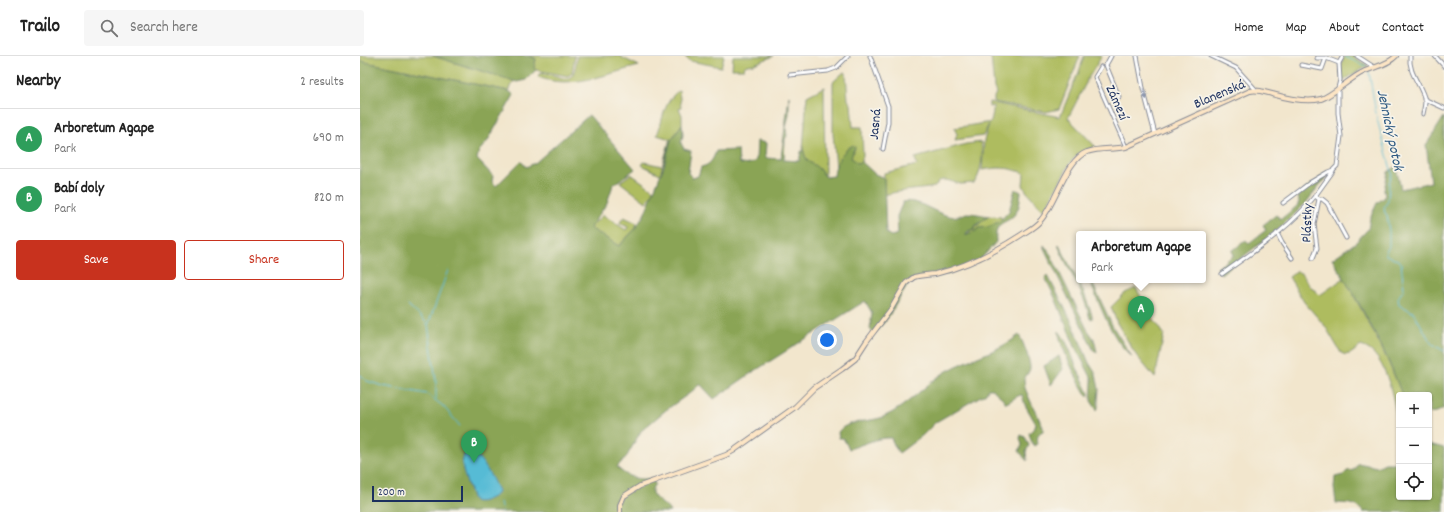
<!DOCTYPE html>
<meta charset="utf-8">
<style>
body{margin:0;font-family:Dekko,sans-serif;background:#f6f6f6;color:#222}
.controls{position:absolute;right:12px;bottom:12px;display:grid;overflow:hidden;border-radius:4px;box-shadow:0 1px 3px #0004}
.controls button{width:36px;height:36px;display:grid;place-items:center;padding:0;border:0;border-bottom:1px solid #e0e0e0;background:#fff;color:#222;font:20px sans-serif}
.scale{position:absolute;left:12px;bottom:10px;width:91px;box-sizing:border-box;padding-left:4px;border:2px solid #1b2f5e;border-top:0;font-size:11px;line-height:14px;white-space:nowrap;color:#1b2f5e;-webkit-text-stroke:3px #f7f3e8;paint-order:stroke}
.you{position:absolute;left:467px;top:284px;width:14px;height:14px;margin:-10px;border:3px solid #fff;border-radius:50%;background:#1a73e8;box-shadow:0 0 0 6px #1a73e833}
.badge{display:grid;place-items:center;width:26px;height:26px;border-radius:50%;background:#c8321e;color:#fff;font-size:13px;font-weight:700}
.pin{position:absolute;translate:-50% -33px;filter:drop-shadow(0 1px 2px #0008)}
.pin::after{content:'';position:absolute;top:21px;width:14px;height:12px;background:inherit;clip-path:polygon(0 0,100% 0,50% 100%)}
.popup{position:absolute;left:716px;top:175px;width:130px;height:52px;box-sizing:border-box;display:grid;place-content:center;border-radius:4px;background:#fff;filter:drop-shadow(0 1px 3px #0005);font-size:13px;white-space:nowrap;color:#767676}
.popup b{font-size:15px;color:#222}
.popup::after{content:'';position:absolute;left:50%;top:100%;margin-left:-8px;border:8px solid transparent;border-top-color:#fff}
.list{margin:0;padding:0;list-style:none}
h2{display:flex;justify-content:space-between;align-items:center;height:52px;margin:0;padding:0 16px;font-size:17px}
h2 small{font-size:13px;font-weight:400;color:#767676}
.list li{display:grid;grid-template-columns:26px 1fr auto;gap:12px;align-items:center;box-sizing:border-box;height:60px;padding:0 16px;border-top:1px solid #e0e0e0}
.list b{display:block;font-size:15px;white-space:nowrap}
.list p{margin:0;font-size:13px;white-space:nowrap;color:#767676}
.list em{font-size:13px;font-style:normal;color:#767676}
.actions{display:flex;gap:8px;padding:12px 16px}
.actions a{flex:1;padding:9px 0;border:1px solid #c8321e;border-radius:4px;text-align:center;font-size:14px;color:#c8321e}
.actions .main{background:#c8321e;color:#fff}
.icon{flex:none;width:22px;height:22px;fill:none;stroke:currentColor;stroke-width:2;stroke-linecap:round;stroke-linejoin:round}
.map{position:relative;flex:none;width:1084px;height:456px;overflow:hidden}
header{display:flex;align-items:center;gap:24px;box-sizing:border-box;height:56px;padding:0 20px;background:#fff;border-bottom:1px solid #e0e0e0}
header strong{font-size:19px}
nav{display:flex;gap:22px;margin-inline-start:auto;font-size:14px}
.search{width:280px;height:36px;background:#f6f6f6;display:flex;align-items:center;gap:10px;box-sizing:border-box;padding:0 14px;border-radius:4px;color:#767676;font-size:15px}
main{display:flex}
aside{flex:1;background:#fff}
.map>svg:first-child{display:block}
</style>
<header>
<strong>Trailo</strong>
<div class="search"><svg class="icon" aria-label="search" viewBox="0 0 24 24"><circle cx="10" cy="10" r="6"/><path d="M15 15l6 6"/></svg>Search here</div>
<nav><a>Home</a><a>Map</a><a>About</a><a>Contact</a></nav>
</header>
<main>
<aside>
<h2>Nearby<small>2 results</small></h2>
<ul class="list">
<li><span class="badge" style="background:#2e9e5b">A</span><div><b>Arboretum Agape</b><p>Park</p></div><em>690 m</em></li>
<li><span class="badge" style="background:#2e9e5b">B</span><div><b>Babí doly</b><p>Park</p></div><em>820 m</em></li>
</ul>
<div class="actions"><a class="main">Save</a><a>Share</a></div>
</aside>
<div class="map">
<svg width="1084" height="456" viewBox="0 0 1084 456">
<rect width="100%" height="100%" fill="#f7f3e8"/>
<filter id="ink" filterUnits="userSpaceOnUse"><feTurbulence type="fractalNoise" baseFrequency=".025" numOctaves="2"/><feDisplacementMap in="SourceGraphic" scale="8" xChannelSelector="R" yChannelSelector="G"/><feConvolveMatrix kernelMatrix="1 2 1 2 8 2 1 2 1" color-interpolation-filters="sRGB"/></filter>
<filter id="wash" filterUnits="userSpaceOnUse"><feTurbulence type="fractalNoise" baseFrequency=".012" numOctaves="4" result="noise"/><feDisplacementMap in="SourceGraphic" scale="16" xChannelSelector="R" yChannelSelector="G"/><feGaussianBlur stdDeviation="0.9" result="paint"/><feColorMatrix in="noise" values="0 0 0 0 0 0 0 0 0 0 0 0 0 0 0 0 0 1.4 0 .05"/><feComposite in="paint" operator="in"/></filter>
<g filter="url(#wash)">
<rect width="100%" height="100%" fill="#f2e6cd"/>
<!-- green -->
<g fill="#aebc5e" stroke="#64765e">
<path d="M0,0H73L154,25L149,35L0,5Z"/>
<path d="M169,0H215L212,17L208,20L176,14L174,12L176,3Z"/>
<path d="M217,0H259L279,10C246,18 211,34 178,21L179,18C202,15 213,38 217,0Z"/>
<path d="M326,0H364L361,11L330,5L326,2Z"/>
<path d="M373,0H414L394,8L388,9L385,10L384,13H372Z"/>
<path d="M631,0H720L699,53L686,56L634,46V41L636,37L634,32Z"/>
<path d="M724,0H742L727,24H726L727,25L708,62L736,91L720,96L710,107L684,155L666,135L663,129L664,117C647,111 639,111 622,114L624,84L629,68L623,80L595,84L597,78L594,72L631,66L633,56V50L629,51V46L700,61L717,19H718Z"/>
<path d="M985,0H993L1008,10L997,16L983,25C978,17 980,8 985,0Z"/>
<path d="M484,16L486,17L488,44L491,48L493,71H502L503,100L501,106L497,107L494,105L491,101L495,92L480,101L476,111L473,78V26Z"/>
<path d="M464,31L465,120L459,113L446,104L443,93L447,40Z"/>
<path d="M319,34L321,51L319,52L322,59V68L311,84L300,118L282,109L284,106L302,110L310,83L297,79C304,61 303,47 319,34Z"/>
<path d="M621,86C624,96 621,120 614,127C610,127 605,128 601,128C593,127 587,122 579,125L575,131C558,134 541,134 524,139V117L557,109L555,102L606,88Z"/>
<path d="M271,118L295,135L286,146L260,126Z"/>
<path d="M243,159L266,174L268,171L261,168L260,166L264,161L277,167L275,173L259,190L229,172Z"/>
<path d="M629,160L641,161L642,163C637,169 613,176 604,180Z"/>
<path d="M937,215L942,218L949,229L960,239L984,222C1005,260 1027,298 1042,339H1039V376C1035,353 1029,297 1001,290C994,294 990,302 981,297L965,270L944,246L929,221Z"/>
<path d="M776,232L791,259L804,278L795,322L776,299L757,267L751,251L765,237Z"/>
</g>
<!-- forest -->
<g fill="#8aa455" stroke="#526a5a" fill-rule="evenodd">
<path d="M73,0H169L176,3L174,12L176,14L166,24L157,26Z"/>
<path d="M0,5L149,35L154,39L127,86L119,95L117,103L133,120L132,125L136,130L161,105L166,111L175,107L229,59L275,113L253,129L247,147L230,172L259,190L275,173L284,159L304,110L311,84L322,68L323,79L321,87L324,93L331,95L328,117L333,122L338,120L341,111C350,109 353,104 356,95L378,94L379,107C385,110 392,108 396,104L397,85L406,87L405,102L421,103L429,40V58L426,72L427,80L425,83L424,104L439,105L441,96L443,93C448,111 449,103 459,113C462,116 463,118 466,121L474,120C475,107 482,95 493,89L495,91L491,101L494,105L498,107L502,106L515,118L524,122L526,177L531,180L538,178L537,160L543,146C558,142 574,157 589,160C597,162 601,158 607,157C614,157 622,159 629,160L616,169L614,173L608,175L605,179L616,175L618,172L629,171L640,165L649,155L655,133L661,136C660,142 660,150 657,155C648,171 634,161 636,186L619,205L586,218L562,222L553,225L549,227L527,263L514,278L510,273L512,257L505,245L390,318L354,343L341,329H339L330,337L306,354L281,375L267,400L257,411C266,421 279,425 292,422L295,428C284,441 306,446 310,456H0ZM105,397L134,440C127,443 119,449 113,443C108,431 99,408 105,397Z"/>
<path d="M1084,61V352C1080,355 1074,358 1069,356V339H1042C1025,291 999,246 972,203L995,187L1008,173L1010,162L1017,147L1025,141L1024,134L1028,116L1036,111L1041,133L1071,126L1066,89Z"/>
<path d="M969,117L945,148L920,172L861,218L857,212L874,199L872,195L886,184L889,187L906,174L903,169L916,159L921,163L937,150L939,146L938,140L950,129L960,123V121Z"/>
<path d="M699,188L724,237L732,259V263H730C724,236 708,214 698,189Z"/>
<path d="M684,189L691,199L727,273L734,283L737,296L734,295L684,192Z"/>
<path d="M688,220L712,266L729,307L736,318L739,333L738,345V352L737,354L731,345L732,323L715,291L695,242L685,221Z"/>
<path d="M729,224H731L753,271L772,301C750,282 741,250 729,224Z"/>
<path d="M699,275C708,286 712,300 717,312C721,321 726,329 729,338L728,341C721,333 697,284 699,275Z"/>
<path d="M659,279C663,285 671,306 670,313C669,317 665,320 664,324L665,332L670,344L683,371V375C677,377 677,383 678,388L675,390C671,387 670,381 669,377L675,371L676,368L665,349L662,339C657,339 652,345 646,347C642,340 637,339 633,333H628L626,337L576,366L563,379L539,397L535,391L531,382C517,381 503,389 489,393L483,382H479L478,376C486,364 511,366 523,361C547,351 565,328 587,315C610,302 638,296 659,279Z"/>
<path d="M699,300L703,313L691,329L684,310Z"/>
<path d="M661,379L665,381L669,389L666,396L667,405L659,395L662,389L660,382Z"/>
<path d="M1069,388L1084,392V456H1003C996,446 987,448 976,447L974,432L975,421L983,419L987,415L994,414L998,407L1017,411L1025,407H1038L1039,406V441H1069Z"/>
</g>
<!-- water -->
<path fill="#57bbd5" stroke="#39759a" d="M109,395C121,398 133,424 138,435L137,438C132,442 121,448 114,445L112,441C109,428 94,404 109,395Z"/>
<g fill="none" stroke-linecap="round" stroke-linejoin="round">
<!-- stream -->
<g stroke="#57bbd5" stroke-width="1">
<path d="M985,1L1006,10"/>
<path d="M1009,16L1017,63L1032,117L1029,128L1028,145L1024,151L1025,157L1027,159L1029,175V191L1026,195V199L1034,203L1039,204L1041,207L1044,233L1038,242L1039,248L1054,257L1071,287L1084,295"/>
<path d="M48,249L65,265L67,268"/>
<path d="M0,319L7,325L23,330L67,338L83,350L100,370"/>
<path d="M76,343V325L68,269L88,214"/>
<path d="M107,386L109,396"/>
<path d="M140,446L142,456"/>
</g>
</g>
</g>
<g filter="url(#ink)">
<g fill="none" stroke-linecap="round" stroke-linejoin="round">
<defs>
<g id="street">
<path d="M510,0L528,50V66L523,93"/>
<path d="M751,0L746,9L759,41"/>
<path d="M777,0L783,32L795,78"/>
<path d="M851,0L876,12L896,34"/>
<path d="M997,0L1014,11"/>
<path d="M1050,0C1048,18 1062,29 1065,45C1065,50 1064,53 1063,58"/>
<path d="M1075,0L1084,10"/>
<path d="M957,2H966L979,7"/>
<path d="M941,9L962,13L966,2"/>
<path d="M741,11L735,21L766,91"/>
<path d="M430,19L468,15L476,12L488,0"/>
<path d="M1064,43L1084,52"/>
<path d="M955,140L973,115"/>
<path d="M959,143H962L967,147L986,182"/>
<path d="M923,147L951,126L968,116L973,114L977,110L981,80L978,57V32L980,24L979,7L983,0"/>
<path d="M917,177L922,187L932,202"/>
<path d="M862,218C894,195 930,172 955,140L959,143L954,168L957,192L953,202"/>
</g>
<path id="secondary" d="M260,456V449L264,440L280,430L366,399L373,395L435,351L454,332L482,313L495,303L506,286L531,253L546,227L554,221C561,219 568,219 575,218C605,211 635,196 661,179C667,175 675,171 680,165C696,148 706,103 727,96C740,91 753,94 766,91L890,35C898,33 904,36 912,38C926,42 946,47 961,43C972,40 990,22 1003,16C1013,11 1028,9 1036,0"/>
</defs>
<!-- street casing -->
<use href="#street" stroke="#868a96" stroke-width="5"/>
<!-- secondary casing -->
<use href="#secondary" stroke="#868a96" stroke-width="6"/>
<!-- street -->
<use href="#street" stroke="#fff" stroke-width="3"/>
<!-- secondary -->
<use href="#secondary" stroke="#fde5c4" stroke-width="4"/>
</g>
<!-- one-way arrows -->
<defs><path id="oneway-solid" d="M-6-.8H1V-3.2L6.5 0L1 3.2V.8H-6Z"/></defs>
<use fill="#8d97ae" href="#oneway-solid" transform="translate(785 38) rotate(76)"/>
</g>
<g text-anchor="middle" stroke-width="3.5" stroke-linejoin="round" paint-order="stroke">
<!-- street labels -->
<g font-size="14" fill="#1b2f5e" stroke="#f7f3e8">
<text transform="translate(859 37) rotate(-23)" y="5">Blanenská</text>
<text transform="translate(758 46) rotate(66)" y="5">Zámezí</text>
<text transform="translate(514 68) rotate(-85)" y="5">Jasná</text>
<text transform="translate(946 167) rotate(-88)" y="5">Plástky</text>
</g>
<!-- water labels -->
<g font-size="15" font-style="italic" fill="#2d5982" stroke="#f7f3e8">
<text transform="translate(1031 74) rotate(78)" y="5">Jehnický potok</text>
</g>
</g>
</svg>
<div class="controls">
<button>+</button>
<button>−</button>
<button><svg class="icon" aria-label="locate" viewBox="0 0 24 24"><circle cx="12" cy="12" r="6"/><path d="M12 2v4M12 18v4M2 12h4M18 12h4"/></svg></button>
</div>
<div class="scale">200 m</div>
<div class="you"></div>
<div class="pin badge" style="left:781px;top:273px;background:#2e9e5b">A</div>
<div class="popup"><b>Arboretum Agape</b>Park</div>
<div class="pin badge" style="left:114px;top:407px;background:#2e9e5b">B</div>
</div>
</main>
